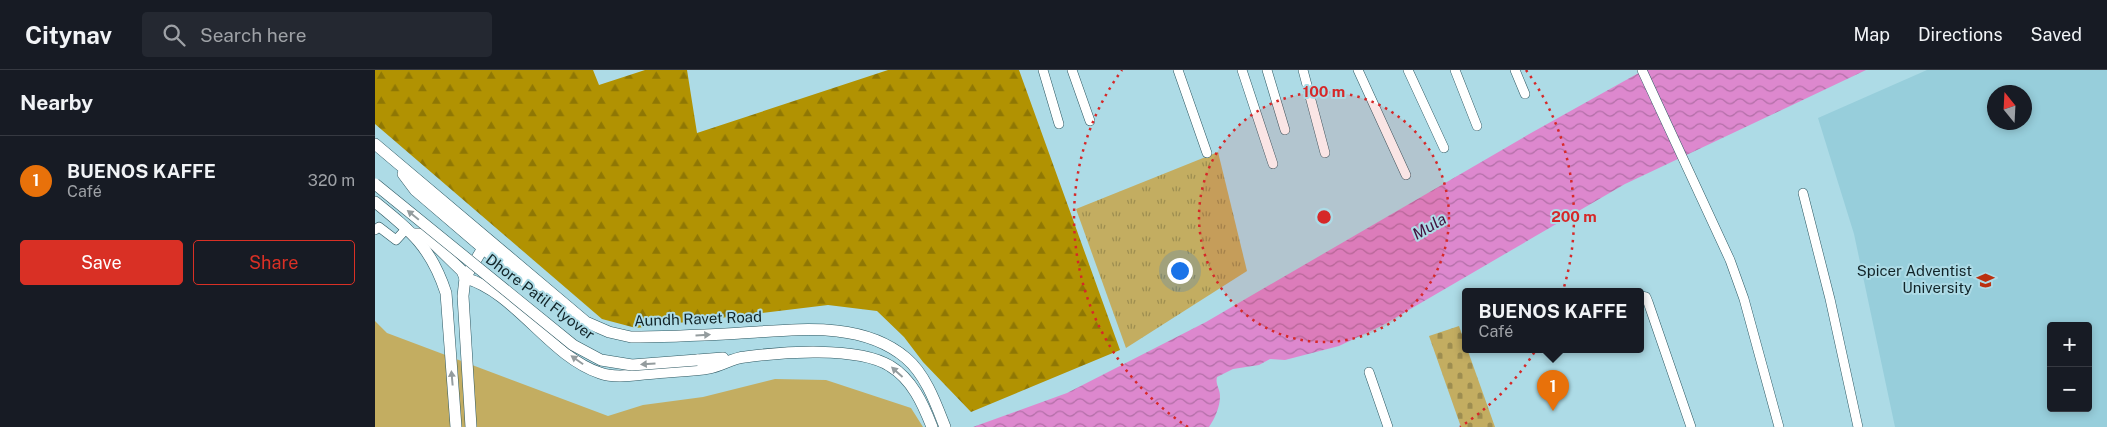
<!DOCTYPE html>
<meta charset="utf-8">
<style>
body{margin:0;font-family:"Public Sans",sans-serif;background:#242831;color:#f1f3f6}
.controls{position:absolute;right:15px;bottom:15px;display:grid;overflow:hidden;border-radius:5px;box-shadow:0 2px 8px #0003}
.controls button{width:45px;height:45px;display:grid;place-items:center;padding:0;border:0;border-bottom:1px solid #363941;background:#171b24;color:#f1f3f6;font:25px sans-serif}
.compass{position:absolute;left:1612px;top:15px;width:45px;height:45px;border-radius:50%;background:#171b24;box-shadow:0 2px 8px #0003;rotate:342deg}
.you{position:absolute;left:804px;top:200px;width:18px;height:18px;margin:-12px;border:4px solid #fff;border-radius:50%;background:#1a73e8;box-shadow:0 0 0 8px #1a73e833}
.badge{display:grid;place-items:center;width:32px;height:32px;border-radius:50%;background:#d93025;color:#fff;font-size:16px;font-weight:700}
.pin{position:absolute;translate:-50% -41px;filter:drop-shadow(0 1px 2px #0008)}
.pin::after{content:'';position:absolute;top:26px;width:18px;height:15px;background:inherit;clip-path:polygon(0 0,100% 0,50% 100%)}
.popup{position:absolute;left:1087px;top:218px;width:182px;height:65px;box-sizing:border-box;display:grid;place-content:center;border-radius:5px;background:#171b24;filter:drop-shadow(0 1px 4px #0005);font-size:16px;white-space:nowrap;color:#9ea1a6}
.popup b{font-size:19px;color:#f1f3f6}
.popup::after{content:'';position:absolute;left:50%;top:100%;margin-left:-10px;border:10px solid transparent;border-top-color:#171b24}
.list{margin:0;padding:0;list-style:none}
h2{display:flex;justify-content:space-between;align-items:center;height:65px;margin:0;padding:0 20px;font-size:21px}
h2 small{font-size:16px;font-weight:400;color:#9ea1a6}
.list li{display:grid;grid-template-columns:32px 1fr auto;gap:15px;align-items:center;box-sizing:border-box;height:90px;padding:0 20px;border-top:1px solid #363941}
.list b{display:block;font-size:19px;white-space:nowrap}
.list p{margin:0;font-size:16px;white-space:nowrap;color:#9ea1a6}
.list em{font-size:16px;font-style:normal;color:#9ea1a6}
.actions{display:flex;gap:10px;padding:15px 20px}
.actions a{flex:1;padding:11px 0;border:1px solid #d93025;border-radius:5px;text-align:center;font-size:18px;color:#d93025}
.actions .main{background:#d93025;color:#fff}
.icon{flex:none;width:28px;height:28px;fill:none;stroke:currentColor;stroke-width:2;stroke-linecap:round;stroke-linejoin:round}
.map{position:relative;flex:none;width:1732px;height:357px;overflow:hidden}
header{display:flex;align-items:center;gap:30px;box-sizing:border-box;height:70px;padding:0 25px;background:#171b24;border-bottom:1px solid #363941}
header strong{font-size:24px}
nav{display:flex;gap:28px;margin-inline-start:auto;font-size:18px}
.search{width:350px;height:45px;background:#242831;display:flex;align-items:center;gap:12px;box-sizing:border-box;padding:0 18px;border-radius:5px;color:#9ea1a6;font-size:19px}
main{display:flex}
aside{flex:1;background:#171b24}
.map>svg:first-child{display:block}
</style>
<header>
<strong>Citynav</strong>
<div class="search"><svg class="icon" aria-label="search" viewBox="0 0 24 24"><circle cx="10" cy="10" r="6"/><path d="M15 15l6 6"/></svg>Search here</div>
<nav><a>Map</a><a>Directions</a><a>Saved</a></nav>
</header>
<main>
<aside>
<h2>Nearby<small></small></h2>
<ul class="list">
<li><span class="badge" style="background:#e8710a">1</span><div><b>BUENOS KAFFE</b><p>Café</p></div><em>320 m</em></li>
</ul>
<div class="actions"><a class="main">Save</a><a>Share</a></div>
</aside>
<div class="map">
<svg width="1732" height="357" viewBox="0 0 1732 357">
<defs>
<pattern id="forest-firs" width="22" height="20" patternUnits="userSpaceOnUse" patternTransform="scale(1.25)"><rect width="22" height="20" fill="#b19202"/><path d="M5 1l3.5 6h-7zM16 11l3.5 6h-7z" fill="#8f7704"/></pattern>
<pattern id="cemetery-stones" width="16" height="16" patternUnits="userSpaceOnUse" patternTransform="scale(1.25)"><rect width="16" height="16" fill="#c3ad61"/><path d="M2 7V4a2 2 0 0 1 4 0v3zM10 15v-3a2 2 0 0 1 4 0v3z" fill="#9d8d50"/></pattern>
<pattern id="park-tufts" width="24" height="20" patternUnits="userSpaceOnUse" patternTransform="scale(1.25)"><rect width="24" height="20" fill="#c3ad61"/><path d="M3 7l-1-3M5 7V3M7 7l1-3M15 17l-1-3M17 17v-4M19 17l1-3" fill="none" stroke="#9d8d50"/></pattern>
<pattern id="water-waves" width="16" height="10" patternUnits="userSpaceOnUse" patternTransform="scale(1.25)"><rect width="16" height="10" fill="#dd88ce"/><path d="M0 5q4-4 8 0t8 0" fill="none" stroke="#b26fa7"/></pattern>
</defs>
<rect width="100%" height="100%" fill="#addbe6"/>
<!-- built -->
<path fill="#97cedb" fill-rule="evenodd" d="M1552,0H1732V357H1520L1479,164L1443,48ZM1620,22H1650V52H1620ZM1676,256H1713V338H1676Z"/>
<!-- grass -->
<path fill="#c3ad61" d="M0,251L12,263L233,346L268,335L328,327L400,309L451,310L536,338L548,357H0Z"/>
<!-- forest -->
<path fill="url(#forest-firs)" d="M0,0H218L224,15L270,0H312L322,63L513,0H644L745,280L596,342L548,292L529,267L502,241L453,235L261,258L227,249L0,54Z"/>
<!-- cemetery -->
<path fill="url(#cemetery-stones)" d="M1084,256L1120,357H1086L1054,266Z"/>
<!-- park -->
<path fill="url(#park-tufts)" d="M843,82L872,201L751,278L701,139Z"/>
<!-- water -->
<path fill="url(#water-waves)" d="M1269,0H1491L1250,114L1008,255L964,276L910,290L895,289L884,295L858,299L842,307C840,314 845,319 845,326C845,337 840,348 834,357H598L692,323L831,252L1156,63Z"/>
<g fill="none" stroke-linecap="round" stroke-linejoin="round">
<defs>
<g id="minor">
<path d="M668,0L684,54"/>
<path d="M697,0L715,51"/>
<path d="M803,0L832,83"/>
<path d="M867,0L898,94"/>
<path d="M892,0L910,60"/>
<path d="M928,0L950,83"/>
<path d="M983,0L1031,105"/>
<path d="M1033,0L1069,78"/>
<path d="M1080,0L1102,56"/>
<path d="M1140,0L1150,24"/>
<path d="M1267,0L1355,190L1369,229L1404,357"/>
<path d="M1428,123L1455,229L1483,357"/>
<path d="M0,160L4,157L21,170L32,158"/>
<path d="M1266,226L1271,227L1273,232L1316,357"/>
<path d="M994,302L1013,357"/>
</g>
<g id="major">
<path d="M0,74L211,252L234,262L256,267C293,267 329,265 366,263C420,260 486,250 531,288C551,305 561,334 570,357"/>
<path d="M28,104L40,120L144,209L163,216"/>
<path d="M0,132C36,161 56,177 71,223L81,357"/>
<path d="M39,164H49L87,201L90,208"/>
<path d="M90,208C141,222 174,286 225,303C242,309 263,304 281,303C298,301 317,301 334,298C346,296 357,288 370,287C406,282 483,276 515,296C537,309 548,334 557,357"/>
<path d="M322,290L348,288"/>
<path d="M96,357L88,226L90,208L108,178"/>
</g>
</defs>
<!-- minor casing -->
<use href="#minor" stroke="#2c5761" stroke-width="10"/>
<!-- major casing -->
<use href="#major" stroke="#2c5761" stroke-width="12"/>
<!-- minor -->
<use href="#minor" stroke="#fff" stroke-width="9"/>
<!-- major -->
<use href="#major" stroke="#fff" stroke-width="11"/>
<defs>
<path id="major-bridge" d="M0,114L198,275L226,290L257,295L322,290"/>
</defs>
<!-- major-bridge casing -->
<use href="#major-bridge" stroke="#2c5761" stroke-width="12" stroke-linecap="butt"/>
<!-- major-bridge -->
<use href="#major-bridge" stroke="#fff" stroke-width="11"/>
</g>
<!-- one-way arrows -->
<defs><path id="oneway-solid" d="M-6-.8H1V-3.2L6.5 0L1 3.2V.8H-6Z" transform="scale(1.25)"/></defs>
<g fill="#949c9e">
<use href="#oneway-solid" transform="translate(38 145) rotate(-141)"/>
<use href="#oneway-solid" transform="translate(328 265) rotate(-3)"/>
<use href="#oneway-solid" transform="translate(202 290) rotate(-145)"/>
<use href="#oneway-solid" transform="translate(273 294) rotate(176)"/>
<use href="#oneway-solid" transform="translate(522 302) rotate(-138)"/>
<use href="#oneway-solid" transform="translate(77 308) rotate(-95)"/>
</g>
<!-- distance rings -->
<circle cx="949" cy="147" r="125" fill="#d62828" fill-opacity=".12"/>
<g fill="none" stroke="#d62828" stroke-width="2.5" stroke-dasharray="2.5 5">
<circle cx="949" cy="147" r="125"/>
<path d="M813 357A250 250 0 0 1 747 0M1151 0A250 250 0 0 1 1085 357"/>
</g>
<!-- icons -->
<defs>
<symbol id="university-bare" viewBox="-9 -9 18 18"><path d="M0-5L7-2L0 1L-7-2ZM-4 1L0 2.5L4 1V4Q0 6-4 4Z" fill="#bb300f" stroke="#addbe6" stroke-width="2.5" paint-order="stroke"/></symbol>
</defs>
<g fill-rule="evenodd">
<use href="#university-bare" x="1598" y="198" width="25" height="25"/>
</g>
<g text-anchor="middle" stroke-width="4" stroke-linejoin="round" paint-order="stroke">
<!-- poi labels -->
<g font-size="15" fill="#112428" stroke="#addbe6" text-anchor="end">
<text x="1597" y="206">Spicer Adventist<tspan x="1597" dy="17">University</tspan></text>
</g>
<!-- street labels -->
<g font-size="15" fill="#112428" stroke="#addbe6">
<text transform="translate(165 227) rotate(37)" y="5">Dhore Patil Flyover</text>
<text transform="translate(323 249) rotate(-2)" y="5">Aundh Ravet Road</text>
</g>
<!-- water labels -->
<g font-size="16" font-style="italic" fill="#45113e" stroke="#addbe6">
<text transform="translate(1054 156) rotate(-30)" y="6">Mula</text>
</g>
</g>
<circle cx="949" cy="147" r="8" fill="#d62828" stroke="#addbe6" stroke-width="2.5"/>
<g font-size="15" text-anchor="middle" font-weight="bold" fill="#d62828" stroke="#addbe6" stroke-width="4" stroke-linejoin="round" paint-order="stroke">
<text x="949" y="27">100 m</text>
<text x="1199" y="152">200 m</text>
</g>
</svg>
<div class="controls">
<button>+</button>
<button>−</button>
</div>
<svg class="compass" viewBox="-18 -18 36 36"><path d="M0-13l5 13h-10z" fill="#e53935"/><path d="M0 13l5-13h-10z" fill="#9ea1a6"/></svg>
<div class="you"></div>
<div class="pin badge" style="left:1178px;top:341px;background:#e8710a">1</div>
<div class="popup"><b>BUENOS KAFFE</b>Café</div>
</div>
</main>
